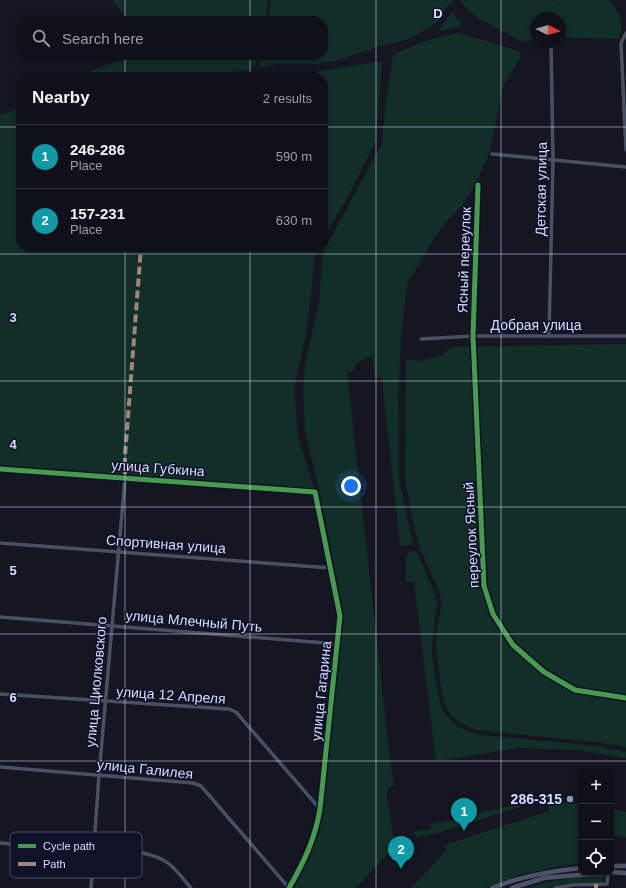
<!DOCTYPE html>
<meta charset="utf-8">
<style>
body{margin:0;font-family:Arial,sans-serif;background:#191923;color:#f1f3f6}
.controls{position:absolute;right:12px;bottom:12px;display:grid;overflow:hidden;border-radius:8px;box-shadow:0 2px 10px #0003}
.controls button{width:36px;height:36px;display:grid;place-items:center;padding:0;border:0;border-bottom:1px solid #303039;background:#10101a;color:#f1f3f6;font:20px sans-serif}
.compass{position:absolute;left:530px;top:12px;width:36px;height:36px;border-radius:50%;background:#10101a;box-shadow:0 2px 10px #0003;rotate:95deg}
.you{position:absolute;left:351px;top:486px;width:14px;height:14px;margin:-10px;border:3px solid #fff;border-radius:50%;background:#1a73e8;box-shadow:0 0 0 6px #1a73e833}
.badge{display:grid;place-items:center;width:26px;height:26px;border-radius:50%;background:#9398b2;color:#fff;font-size:13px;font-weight:700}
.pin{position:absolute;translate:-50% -33px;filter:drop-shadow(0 1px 2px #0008)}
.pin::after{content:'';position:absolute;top:21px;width:14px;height:12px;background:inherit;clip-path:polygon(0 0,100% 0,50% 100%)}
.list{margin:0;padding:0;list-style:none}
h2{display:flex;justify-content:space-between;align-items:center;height:52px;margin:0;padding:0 16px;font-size:17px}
h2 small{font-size:13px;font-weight:400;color:#9c9da2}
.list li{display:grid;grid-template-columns:26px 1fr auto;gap:12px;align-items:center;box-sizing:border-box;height:64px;padding:0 16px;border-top:1px solid #303039}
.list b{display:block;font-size:15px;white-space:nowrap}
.list p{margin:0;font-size:13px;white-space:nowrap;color:#9c9da2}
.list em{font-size:13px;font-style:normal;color:#9c9da2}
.icon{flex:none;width:22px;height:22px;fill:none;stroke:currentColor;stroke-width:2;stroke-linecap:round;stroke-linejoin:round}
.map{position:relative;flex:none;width:626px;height:888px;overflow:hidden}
.search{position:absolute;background:#10101a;box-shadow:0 2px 10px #0003;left:16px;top:16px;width:312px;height:44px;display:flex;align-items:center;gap:10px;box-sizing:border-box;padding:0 14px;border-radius:16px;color:#9c9da2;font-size:15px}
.panel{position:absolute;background:#10101a;box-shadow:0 2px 10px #0003;left:16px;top:72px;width:312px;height:180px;border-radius:16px}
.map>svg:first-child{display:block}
</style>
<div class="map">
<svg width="626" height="888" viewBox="0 0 626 888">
<rect width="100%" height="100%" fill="#151622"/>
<!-- green -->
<g fill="#122f27">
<path d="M112,0H268L266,21H129Z"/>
<path d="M271,0H454L446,8L438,22L420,33L406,40L381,46L335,61L315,64H277L258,68L263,55H323V21H268Z"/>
<path d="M462,0H554L568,17L555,0H609C619,14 626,22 618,39L560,37V24L569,30L566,26L560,23L561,18L570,19L561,17L536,18V38L525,42C505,32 474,20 461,2Z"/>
<path d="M453,12L463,26L439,31L450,14Z"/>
<path d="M459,33L519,51L521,56L503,86L490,151L478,179L465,202L442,227L433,240L407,284L401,338L398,393L399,480L413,544L405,546H400L382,378H375L372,356L358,362L352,372L347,373L389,751L393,780L395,785L389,787L387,794L393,836L397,839H401L356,888H294L309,859L320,829L344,616L316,475L305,430L303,387L306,361L319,303L323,253L382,143L386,101L393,55C413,45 436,36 459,33Z"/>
<path d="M132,55H259L255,66L250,70L173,77H74L109,64L123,61Z"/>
<path d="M382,61L376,140L347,198L323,239V77H254C297,75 340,69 382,61Z"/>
<path d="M21,108V247H318L316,250L306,334L294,388L298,436L314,489L0,466V115Z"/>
<path d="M626,344V747L597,742L476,730L461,723L454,718L448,711L442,695L436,645L437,628L442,604L439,591L420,548L414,528L405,477L406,359L419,361L441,356L452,347Z"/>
<path d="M410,551H415L419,556L437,601L432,644V657L440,704C447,722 464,732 482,735L598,746L626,752V758L577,750L519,748L436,761L414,581L406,582V557Z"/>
<path d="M548,801L581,804V864L566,865L518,875L485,888H411L446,851L445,845L549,811Z"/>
<path d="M520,805V807L437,833L417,837L413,832L431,829L430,824L479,816V812Z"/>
<path d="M611,809L626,812V837L611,836Z"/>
<path d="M588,876H603V882L561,884L546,888H528L543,883Z"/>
</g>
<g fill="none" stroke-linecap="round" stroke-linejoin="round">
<!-- street -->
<g stroke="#4a5063" stroke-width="3.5">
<path d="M626,33L621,43L626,150"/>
<path d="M492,154L626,167"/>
<path d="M478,185L473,336L484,586L493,614L513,645L544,672L575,690L626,698"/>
<path d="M549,336L553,160L551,42"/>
<path d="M421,339L473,336H626"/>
<path d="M0,469L315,492L340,616L320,809C315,839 304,862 289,888"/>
<path d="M0,543L331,568"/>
<path d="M0,617L338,644"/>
<path d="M0,694L229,709L236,712L320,809"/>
<path d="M0,767L193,783L201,786L289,888"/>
<path d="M0,843L143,853C170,859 174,868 191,888"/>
<path d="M91,888L99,775L125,478"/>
<path d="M555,888L573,885L607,884L608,873"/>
</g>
<!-- secondary -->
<g stroke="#4d5369" stroke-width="4.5">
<path d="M611,866H626"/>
<path d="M611,872L626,873"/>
<path d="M492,888C521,876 551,871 581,868"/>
<path d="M512,888L544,878L601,873"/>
</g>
<!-- quiet -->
<g stroke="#a18479" stroke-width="4" stroke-dasharray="8 4" stroke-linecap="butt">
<path d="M125,478V456L141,247"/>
<path d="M596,888V884"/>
</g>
<defs>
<g id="cycleway">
<path d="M478,185L473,336L484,586L493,614L513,645L544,672L575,690L626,698"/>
<path d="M0,469L315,492L340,616L320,809C315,839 304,862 289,888"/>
</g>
</defs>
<!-- cycleway casing -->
<use href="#cycleway" stroke="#0f1228" stroke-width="8"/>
<!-- cycleway -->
<use href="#cycleway" stroke="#469c4c" stroke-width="5"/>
</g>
<!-- grid -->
<path fill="none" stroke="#d7deff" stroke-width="1" stroke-opacity="0.55" d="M125,0V21M250,0V21M376,0V888M501,0V888M125,55V77M250,55V77M0,127H21M323,127H626M125,247V888M250,247V888M0,254H626M0,381H626M0,507H626M0,634H626M0,761H626"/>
<!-- markers -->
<circle fill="#9398b2" stroke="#0f1228" stroke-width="1.5" cx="570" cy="799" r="4"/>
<g text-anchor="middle" stroke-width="3" stroke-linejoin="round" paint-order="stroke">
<!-- street labels -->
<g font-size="14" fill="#d7deff" stroke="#0f1228">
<text transform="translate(541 189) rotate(-89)" y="5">Детская улица</text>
<text transform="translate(464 260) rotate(-88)" y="5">Ясный переулок</text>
<text x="536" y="330">Добрая улица</text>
<text transform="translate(158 468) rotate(4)" y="5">улица Губкина</text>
<text transform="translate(471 535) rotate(-93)" y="5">переулок Ясный</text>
<text transform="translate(166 544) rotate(4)" y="5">Спортивная улица</text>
<text transform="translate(194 621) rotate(5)" y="5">улица Млечный Путь</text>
<text transform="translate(96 682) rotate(-85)" y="5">улица Циолковского</text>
<text transform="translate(321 691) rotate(-84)" y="5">улица Гагарина</text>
<text transform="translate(171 695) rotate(4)" y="5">улица 12 Апреля</text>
<text transform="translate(145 769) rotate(6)" y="5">улица Галилея</text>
</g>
<!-- poi labels -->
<g font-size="14" font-weight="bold" fill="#d7deff" stroke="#0f1228" text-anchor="end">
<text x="562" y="804">286-315</text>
</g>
</g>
<!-- legend -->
<rect x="10" y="832" width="132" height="46" rx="6" fill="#0f1228" stroke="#4b4f68" stroke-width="1"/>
<rect x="18" y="844" width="18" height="4" fill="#469c4c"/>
<rect x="18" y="862" width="18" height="4" fill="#a18479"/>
<g font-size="11" fill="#d7deff">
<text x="43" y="850">Cycle path</text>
<text x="43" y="868">Path</text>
</g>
<g font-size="13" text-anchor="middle" font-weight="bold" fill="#d7deff" stroke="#0f1228" stroke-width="3" stroke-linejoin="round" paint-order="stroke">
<text x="438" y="18">D</text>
<text x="13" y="322">3</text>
<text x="13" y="449">4</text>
<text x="13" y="575">5</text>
<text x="13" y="702">6</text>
</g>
</svg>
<div class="controls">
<button>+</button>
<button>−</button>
<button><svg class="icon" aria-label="locate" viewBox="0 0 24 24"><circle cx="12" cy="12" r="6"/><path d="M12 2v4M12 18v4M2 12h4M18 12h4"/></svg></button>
</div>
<svg class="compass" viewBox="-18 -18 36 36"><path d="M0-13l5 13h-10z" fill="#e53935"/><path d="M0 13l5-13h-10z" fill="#9c9da2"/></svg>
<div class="you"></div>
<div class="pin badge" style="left:464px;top:831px;background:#0f9aa8">1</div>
<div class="pin badge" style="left:401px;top:869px;background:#0f9aa8">2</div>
<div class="search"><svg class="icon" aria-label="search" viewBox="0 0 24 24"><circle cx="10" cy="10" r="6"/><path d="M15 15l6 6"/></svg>Search here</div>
<section class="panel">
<h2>Nearby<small>2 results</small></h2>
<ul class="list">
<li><span class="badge" style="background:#0f9aa8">1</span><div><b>246-286</b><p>Place</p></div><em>590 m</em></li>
<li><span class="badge" style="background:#0f9aa8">2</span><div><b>157-231</b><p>Place</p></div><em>630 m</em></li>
</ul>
</section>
</div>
